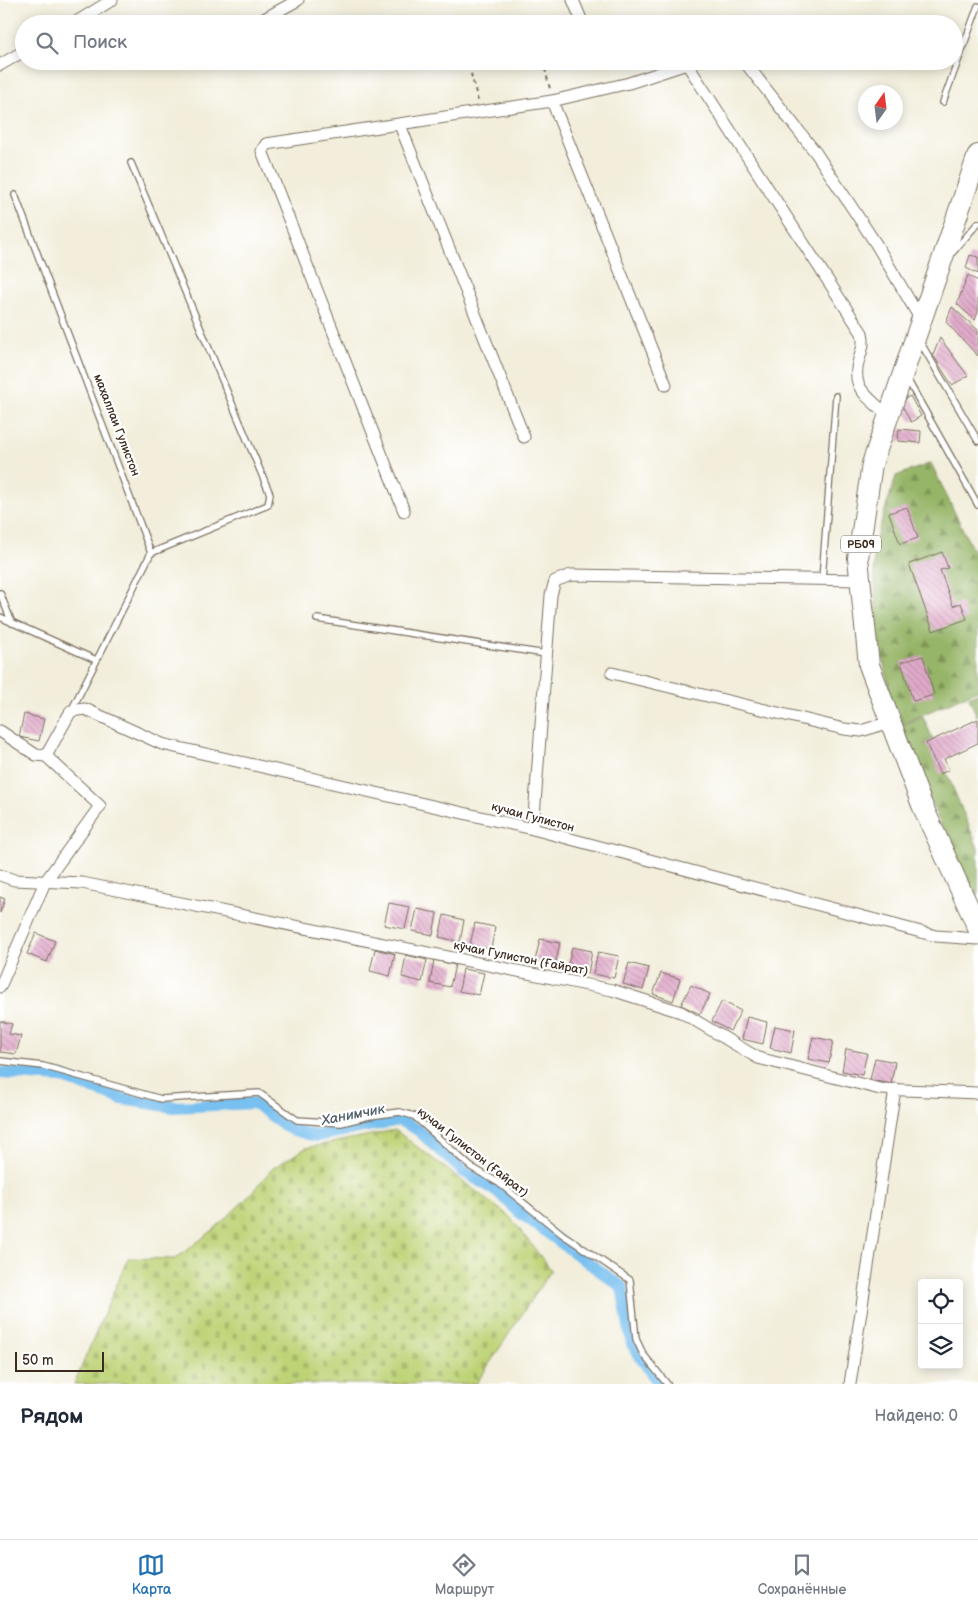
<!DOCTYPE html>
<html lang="ru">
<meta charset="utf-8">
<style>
body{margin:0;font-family:"Balsamiq Sans",sans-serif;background:#f6f6f7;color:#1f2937}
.controls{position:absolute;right:15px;bottom:15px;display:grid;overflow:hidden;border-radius:5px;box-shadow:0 2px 12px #0003}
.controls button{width:45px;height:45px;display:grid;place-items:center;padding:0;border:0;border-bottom:1px solid #e0e1e3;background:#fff;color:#1f2937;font:25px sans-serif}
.compass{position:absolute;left:858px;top:85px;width:45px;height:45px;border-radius:50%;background:#fff;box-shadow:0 2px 12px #0003;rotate:14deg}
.scale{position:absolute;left:15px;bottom:12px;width:89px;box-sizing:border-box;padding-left:5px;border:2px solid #3b2a1e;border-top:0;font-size:14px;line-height:18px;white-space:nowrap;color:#3b2a1e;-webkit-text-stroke:4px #fff;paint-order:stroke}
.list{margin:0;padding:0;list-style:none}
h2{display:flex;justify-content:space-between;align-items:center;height:65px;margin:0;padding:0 20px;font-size:21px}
h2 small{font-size:16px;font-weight:400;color:#747a83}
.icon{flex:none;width:28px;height:28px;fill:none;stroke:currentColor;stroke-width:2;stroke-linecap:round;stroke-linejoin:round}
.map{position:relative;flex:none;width:978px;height:1384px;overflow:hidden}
.search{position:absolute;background:#fff;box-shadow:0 2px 12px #0003;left:15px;right:15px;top:15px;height:55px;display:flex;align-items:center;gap:12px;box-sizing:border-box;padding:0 18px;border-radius:28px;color:#747a83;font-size:19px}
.sheet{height:155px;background:#fff}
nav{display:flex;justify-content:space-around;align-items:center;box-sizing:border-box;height:70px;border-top:1px solid #e0e1e3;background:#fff;font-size:14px;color:#747a83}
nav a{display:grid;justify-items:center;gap:2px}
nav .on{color:#1f6fb2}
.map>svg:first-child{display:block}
</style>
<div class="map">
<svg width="978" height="1384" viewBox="0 0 978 1384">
<defs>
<pattern id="forest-firs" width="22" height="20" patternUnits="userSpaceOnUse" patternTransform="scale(1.25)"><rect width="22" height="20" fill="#96b567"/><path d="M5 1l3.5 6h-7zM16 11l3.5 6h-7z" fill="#7c9354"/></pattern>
<pattern id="cemetery-stones" width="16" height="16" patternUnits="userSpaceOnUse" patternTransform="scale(1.25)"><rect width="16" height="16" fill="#bed376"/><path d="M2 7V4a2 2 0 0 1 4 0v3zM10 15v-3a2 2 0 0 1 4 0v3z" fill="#a4b566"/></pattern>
<pattern id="building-back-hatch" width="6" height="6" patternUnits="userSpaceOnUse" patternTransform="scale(1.25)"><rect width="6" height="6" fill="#e2accc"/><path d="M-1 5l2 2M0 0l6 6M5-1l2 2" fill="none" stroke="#b88ca5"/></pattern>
</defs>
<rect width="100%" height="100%" fill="#fff"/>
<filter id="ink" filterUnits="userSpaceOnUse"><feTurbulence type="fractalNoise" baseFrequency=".02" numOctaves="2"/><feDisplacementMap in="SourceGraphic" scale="10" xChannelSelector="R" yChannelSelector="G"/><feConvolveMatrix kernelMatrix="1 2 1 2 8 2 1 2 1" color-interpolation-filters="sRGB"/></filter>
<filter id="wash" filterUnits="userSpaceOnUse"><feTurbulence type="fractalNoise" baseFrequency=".0096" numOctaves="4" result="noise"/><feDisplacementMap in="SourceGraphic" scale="20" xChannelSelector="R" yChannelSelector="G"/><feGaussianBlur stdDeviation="1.12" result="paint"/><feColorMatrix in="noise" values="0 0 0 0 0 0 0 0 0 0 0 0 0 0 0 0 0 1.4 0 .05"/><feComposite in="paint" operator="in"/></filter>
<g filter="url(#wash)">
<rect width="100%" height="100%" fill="#f2eedb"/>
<!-- forest -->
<g fill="url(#forest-firs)" stroke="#687042">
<path d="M931,463L978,561V690L897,726L877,631L873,548L896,476Z"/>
<path d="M978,693V716L977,717L969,697Z"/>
<path d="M923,716L978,848V896L973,898L898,727Z"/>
</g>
<!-- cemetery -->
<path fill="url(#cemetery-stones)" stroke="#7c7e4a" d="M395,1130L510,1217L551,1270L476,1384H74L128,1258L175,1259L212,1231L245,1200L273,1168L306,1148Z"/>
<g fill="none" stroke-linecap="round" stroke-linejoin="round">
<!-- canal -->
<path stroke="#78c0f0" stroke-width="12" d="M0,1073L61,1077L122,1099L174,1107L254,1103L290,1129L316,1136L399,1120L418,1130L463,1171L497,1191L519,1212L622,1287L632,1344L659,1384"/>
</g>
<g id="blocks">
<!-- building -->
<g fill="url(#building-back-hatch)">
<path d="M970,255L978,257V274L966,268Z"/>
<path d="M968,275L978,281V312L975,320L957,304Z"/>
<path d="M952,307L978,330V356L946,322Z"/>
<path d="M940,338L968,376L952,385L933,355Z"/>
<path d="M910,396L921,416L911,422L900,402Z"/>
<path d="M899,429L921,431L920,443L898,441Z"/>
<path d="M907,507L918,538L900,544L889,513Z"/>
<path d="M942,552L948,568L940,570L953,606L961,603L967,619L933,631L909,564Z"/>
<path d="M923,656L934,695L913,701L901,662Z"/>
<path d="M24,714L44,719L39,741L19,737Z"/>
<path d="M978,719V743L944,759L949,770L940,774L926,743Z"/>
<path d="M0,897L5,899L0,913Z"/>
<path d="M389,903L410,907L405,929L384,925Z"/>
<path d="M417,909L437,913L433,935L412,931Z"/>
<path d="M444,915L464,920L460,942L439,937Z"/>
<path d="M475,923L495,927L491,949L470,945Z"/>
<path d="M36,933L55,941L47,962L27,954Z"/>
<path d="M540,939L560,943L555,966L535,961Z"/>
<path d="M572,947L592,951L588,974L567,969Z"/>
<path d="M375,949L395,954L390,976L370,971Z"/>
<path d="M598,952L619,956L614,978L593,974Z"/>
<path d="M406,955L427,960L422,982L402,977Z"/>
<path d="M434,960L455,965L450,987L430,983Z"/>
<path d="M629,963L649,968L643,990L623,984Z"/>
<path d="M463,969L484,973L479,995L459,991Z"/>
<path d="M661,973L680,979L673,1001L653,994Z"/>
<path d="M691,985L710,994L700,1014L681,1005Z"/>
<path d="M722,1001L741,1011L730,1031L712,1021Z"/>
<path d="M747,1017L767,1022L763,1044L742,1039Z"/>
<path d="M0,1021L12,1024L9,1034L21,1036L16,1054L0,1052Z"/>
<path d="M775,1026L795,1030L791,1053L770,1048Z"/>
<path d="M813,1037L833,1041L829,1063L808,1059Z"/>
<path d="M846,1049L867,1053L862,1075L842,1071Z"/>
<path d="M875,1058L895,1062L891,1084L870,1080Z"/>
</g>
</g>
</g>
<g filter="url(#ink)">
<use href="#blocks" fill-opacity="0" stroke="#7b6f60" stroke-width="1"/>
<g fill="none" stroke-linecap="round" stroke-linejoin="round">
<defs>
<g id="lane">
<path d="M943,102L978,6"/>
<path d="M131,163L270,494L268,505L151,553"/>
<path d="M15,195L151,553L71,711"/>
<path d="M953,252L978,223"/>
<path d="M919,340L978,441"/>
<path d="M907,379L978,505"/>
<path d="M822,579L836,396"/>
<path d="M0,593L12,623"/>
<path d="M0,617L96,660"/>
<path d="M317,619L546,654"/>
<path d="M0,1061L43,1066L161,1099L259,1093L297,1120L341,1123L369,1116L400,1112L414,1116L471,1167L499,1183L562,1234L630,1280L636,1339L643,1354L667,1384"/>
</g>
<g id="street">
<path d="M573,0L583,24"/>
<path d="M73,24L112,0"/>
<path d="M255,24L298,0"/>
<path d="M744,61L816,153L876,244L921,320"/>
<path d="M687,64L862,333C864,342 863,347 860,356C849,389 866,394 888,416"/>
<path d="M0,65L24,51"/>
<path d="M552,101L666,385"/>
<path d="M400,125L524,437"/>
<path d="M404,511L262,151L266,144L552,101L629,83L696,61"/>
<path d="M612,673L844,729L861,731L890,722"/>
<path d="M0,731L36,755L46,756L71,711L85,709L162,744L533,829L936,936L978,939"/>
<path d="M533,829L551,595L555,581L571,575L860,580"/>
<path d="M0,875L14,880L82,883L612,990L681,1012L758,1058L880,1089L978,1093"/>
<path d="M0,987L45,882L100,806L46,756"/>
<path d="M850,1384L895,1089"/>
</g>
<path id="highway" d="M978,155L872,464L858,558L869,665L922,805L978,928"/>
</defs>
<!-- lane casing -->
<use href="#lane" stroke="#7b6f60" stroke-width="8"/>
<!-- street casing -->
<use href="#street" stroke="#7b6f60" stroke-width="13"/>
<!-- highway casing -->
<use href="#highway" stroke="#7b6f60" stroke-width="22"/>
<!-- path -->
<g stroke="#7b6f60" stroke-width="2" stroke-dasharray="4 4" stroke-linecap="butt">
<path d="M543,61L550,89"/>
<path d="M469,66L478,101"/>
</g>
<!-- lane -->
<use href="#lane" stroke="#fff" stroke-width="5.5"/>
<!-- street -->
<use href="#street" stroke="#fff" stroke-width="11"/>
<!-- highway -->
<use href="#highway" stroke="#fff" stroke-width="20"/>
</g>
</g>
<g text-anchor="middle" stroke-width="4.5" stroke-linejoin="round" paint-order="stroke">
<!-- shield labels -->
<rect fill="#fff" stroke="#766a62" stroke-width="1" x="841" y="535.5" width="40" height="17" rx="4"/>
<g font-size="11" font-weight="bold" fill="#3b2a1e">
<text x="861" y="548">РБ09</text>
</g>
<!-- street labels -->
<g font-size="12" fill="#3b2a1e" stroke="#fff">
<text transform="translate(117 425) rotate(69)" y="4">маҳаллаи Гулистон</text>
<text transform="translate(533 817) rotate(15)" y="4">кучаи Гулистон</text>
<text transform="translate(521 958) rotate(11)" y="4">кӯчаи Гулистон (Ғайрат)</text>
<text transform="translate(473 1152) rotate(38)" y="4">кучаи Гулистон (Ғайрат)</text>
</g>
<!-- water labels -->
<g font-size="14" font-style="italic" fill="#505e68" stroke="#fff">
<text transform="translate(353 1114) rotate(-11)" y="5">Ханимчик</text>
</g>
</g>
</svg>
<div class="controls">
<button><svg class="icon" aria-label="locate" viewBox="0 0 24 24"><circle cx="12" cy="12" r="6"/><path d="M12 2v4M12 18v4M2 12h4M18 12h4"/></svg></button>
<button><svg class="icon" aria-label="layers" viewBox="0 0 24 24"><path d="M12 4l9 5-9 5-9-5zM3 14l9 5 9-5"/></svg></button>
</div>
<svg class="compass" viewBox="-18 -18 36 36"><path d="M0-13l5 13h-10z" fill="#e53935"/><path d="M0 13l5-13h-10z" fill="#747a83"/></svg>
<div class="scale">50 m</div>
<div class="search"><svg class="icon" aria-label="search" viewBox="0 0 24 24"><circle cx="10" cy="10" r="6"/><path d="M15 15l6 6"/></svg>Поиск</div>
</div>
<section class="sheet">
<h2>Рядом<small>Найдено: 0</small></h2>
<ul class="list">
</ul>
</section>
<nav>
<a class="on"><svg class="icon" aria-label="map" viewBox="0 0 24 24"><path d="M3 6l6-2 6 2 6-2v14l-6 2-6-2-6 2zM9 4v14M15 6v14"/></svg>Карта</a>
<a><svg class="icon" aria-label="directions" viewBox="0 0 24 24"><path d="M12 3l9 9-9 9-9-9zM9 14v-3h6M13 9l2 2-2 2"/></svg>Маршрут</a>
<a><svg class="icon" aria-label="saved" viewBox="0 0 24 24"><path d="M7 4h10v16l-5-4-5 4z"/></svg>Сохранённые</a>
</nav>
